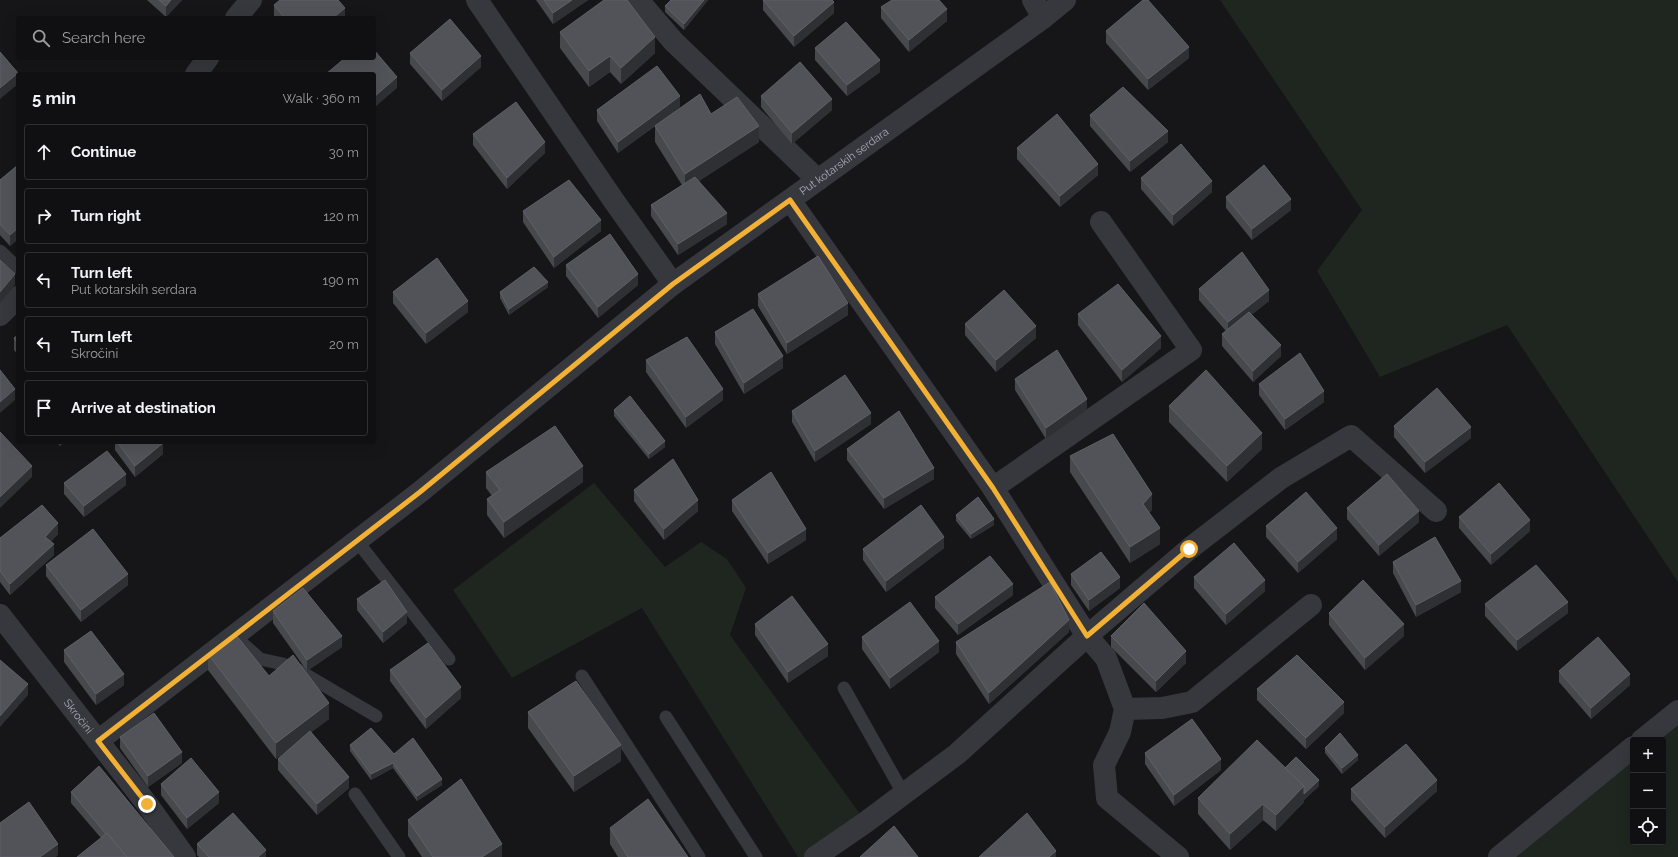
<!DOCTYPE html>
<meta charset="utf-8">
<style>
body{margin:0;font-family:Raleway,sans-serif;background:#1e1e20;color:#f1f3f6}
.controls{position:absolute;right:12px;bottom:12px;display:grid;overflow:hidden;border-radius:4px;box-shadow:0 4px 16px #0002}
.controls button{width:36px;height:36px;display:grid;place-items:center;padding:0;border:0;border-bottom:1px solid #303032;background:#101012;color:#f1f3f6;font:20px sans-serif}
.stop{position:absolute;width:12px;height:12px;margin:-9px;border:3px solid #f2b134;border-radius:50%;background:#fff}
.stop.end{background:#f2b134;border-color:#fff;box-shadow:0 1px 4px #0008}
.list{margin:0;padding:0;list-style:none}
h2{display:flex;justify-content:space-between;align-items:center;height:52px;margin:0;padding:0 16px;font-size:17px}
h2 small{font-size:13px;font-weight:400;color:#9c9d9f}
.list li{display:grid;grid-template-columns:26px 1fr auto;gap:12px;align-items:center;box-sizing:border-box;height:56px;margin:0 8px 8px;padding:0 8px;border:1px solid #303032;border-radius:4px}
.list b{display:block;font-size:15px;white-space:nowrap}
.list p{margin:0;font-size:13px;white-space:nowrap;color:#9c9d9f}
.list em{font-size:13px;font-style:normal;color:#9c9d9f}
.icon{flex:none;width:22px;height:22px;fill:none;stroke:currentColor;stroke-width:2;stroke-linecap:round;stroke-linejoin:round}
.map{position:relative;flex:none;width:1678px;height:857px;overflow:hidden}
.search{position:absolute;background:#101012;box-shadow:0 4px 16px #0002;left:16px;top:16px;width:360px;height:44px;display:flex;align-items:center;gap:10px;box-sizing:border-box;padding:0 14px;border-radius:4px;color:#9c9d9f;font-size:15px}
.panel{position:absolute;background:#101012;box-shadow:0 4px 16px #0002;left:16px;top:72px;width:360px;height:372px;border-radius:4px}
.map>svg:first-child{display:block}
</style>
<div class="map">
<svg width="1678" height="857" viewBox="0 0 1678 857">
<rect width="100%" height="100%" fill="#161618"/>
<!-- green -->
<g fill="#1e261f">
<path d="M1220,0H1678V582L1507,325L1380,377L1317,271L1362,210Z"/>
<path d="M594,483L665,567L701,542L727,559L746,588L730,635L866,822L815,857H798L642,608L512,678L453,590Z"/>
<path d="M1678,710V857H1516L1633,748V842H1663V740H1643Z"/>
</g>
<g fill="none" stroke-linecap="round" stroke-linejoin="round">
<!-- service -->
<g stroke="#37383d" stroke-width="13">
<path d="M0,251L18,268"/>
<path d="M357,541L449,659"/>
<path d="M234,636L260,659L283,664L298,670L376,716"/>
<path d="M582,676L699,857"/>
<path d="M844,688L903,793"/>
<path d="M666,717L756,857"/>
<path d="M355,794L399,857"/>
</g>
<!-- minor -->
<g stroke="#37383d" stroke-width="22">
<path d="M477,0L614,201L673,284"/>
<path d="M638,0L674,42L818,180"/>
<path d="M1033,0L1043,18"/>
<path d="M236,18L251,0"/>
<path d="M196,74L208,58"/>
<path d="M790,200L993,488L1087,636L1106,658L1125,709L1120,732L1104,765L1107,798L1178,857"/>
<path d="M0,315L18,297"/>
<path d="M993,488L1191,350L1101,222"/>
<path id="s1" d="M0,615L147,804L185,857"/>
<path d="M1125,709L1162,708L1192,702L1311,605"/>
<path d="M1642,740L1678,711"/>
<path id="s2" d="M98,741L420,492L673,284L1043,18L1065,0"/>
<path d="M815,857L866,822L957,754L1087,636L1189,549L1281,478L1351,436L1436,511"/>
<path d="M1499,857L1633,747"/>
</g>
</g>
<!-- wall -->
<g fill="#47494d">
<path d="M147,0H182L166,17Z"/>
<path d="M536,0H588L553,24Z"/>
<path d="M671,0H708L684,30L665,12V6Z"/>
<path d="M763,0H832L834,13L794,47L763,10Z"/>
<path d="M274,5L345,18H275L274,17Z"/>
<path d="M881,7L947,21L909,52L881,18Z"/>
<path d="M1106,31L1189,58L1148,90L1106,43Z"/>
<path d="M560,32L655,53L621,84L610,72L589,87L560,48Z"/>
<path d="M815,48L880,72L847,96L815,60Z"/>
<path d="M410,53L481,67L442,101L410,64Z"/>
<path d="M761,96L832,110L792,144L761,107Z"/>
<path d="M680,107L661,122L711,114L759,142L699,181L727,224L678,255L651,216V205L682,185L655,142V126L618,153L597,121V110Z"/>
<path d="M1090,115L1168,142L1130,172L1090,126Z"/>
<path d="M473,134L545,153L507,189L473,145Z"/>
<path d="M1017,148L1098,175L1060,207L1017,159Z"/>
<path d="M18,165V239L10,246L0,235V180Z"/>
<path d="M1141,178L1212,192L1173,226L1141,189Z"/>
<path d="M1226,197L1291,210L1252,240L1226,208Z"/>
<path d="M523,211L601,231L554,268L523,222Z"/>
<path d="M566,265L638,285L598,318L566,276Z"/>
<path d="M548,287L509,315L500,298V292Z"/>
<path d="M1199,289L1269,301L1251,315L1281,356L1253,382L1222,346V334L1226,331L1199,300Z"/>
<path d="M393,292L468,312L426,344L393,303Z"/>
<path d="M758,294L848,315L787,354L758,306Z"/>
<path d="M1078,314L1161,348L1122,382L1078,325Z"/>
<path d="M965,324L1036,338L996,372L965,335Z"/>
<path d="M715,332L783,368L744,394L715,344Z"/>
<path d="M18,335V355L14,350V338Z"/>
<path d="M646,360L723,400L686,428L646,372Z"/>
<path d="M1015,379L1087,410L1046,439L1015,390Z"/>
<path d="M1259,384L1324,402L1285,430L1259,395Z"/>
<path d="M1169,406L1262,449L1227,482L1169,422Z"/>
<path d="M614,410L665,447L649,459L614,416Z"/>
<path d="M792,411L871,424L815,462L792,422Z"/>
<path d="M1394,426L1471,438L1425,473L1394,437Z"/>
<path d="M57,442H65L60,446Z"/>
<path d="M115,442H162L163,454L135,477L115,450Z"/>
<path d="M847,449L934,479L884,509L847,460Z"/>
<path d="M1070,456L1152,510L1149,513L1160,544L1130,563L1070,472Z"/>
<path d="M486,472L583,482L504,538L487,515V499L492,496L486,488Z"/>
<path d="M64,483L126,485L84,517L64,494Z"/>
<path d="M634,490L698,511L664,540L634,501Z"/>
<path d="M732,500L806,540L768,564L732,511Z"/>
<path d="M1347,508L1419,522L1379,556L1347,519Z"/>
<path d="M956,515L994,525L971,539L956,521Z"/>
<path d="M1459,517L1530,531L1491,565L1459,528Z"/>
<path d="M1266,526L1337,539L1298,573L1266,537Z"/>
<path d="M58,534L51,541L54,555L10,595L0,582V538Z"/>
<path d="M944,548L886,592L863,560V549Z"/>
<path d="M1393,562L1461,592L1416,617L1393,573Z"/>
<path d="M46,565L128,585L81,622L46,576Z"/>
<path d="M1071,574L1120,588L1089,611L1071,585Z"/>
<path d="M1194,577L1265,591L1226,625L1194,588Z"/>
<path d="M1013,595L958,635L935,608V597Z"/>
<path d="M357,599L407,623L383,643L357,610Z"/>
<path d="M1485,604L1568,613L1517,651L1485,616Z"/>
<path d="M273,611L342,647L307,671L273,623Z"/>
<path d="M1329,613L1404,636L1365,670L1329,625Z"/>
<path d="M755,624L828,656L788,683L755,635Z"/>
<path d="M1069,632L989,704L956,654V642Z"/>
<path d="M1111,636L1186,663L1156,692L1111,647Z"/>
<path d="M862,637L939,652L890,689L862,649Z"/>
<path d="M64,650L124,685L96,705L64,662Z"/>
<path d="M208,654L269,676L329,719L311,732L349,788L317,815L278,770V759L293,746L276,759L208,670Z"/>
<path d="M390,670L461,698L426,729L390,681Z"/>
<path d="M1559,671L1630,685L1591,719L1559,682Z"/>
<path d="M1257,689L1344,713L1306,749L1257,700Z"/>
<path d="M528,712L621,761L574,792L528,728Z"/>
<path d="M120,737L182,763L148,787L120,748Z"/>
<path d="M350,745L394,754L442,785L417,801L393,768L371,780L350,751Z"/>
<path d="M1325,748L1358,760L1342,774L1325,753Z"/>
<path d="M1145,753L1221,770L1174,806L1145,764Z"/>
<path d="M1285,768L1319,786L1304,800V799V802L1276,831L1263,820L1230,850L1198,814V798Z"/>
<path d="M161,784L219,803L187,829L161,795Z"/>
<path d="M1351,789L1437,791L1385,838L1351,800Z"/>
<path d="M71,792L174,857L101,838L71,803Z"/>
<path d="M408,820L502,857H422L408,836Z"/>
<path d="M610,828L688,857H618L610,844Z"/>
<path d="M197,844L266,857H199L197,855Z"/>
</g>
<!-- shaded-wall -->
<g fill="#2f3033">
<path d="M171,0H182L166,17V6Z"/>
<path d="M572,0H588L553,24V13Z"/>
<path d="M704,0H708L684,30V24Z"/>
<path d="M834,2V13L794,47V36Z"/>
<path d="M345,8V18H333Z"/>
<path d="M947,9V21L909,52V40Z"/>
<path d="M655,37V53L621,84V68Z"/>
<path d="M1189,47V58L1148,90V79Z"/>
<path d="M481,56V67L442,101V90Z"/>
<path d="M610,56V72L589,87V71Z"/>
<path d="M880,60V72L847,96V85Z"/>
<path d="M18,73V84L0,99V88Z"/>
<path d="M397,77V88L374,108V97Z"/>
<path d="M680,96V107L618,153V142Z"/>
<path d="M832,99V110L792,144V133Z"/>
<path d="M759,126V142L685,190V174Z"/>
<path d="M1168,131V142L1130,172V161Z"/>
<path d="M545,142V153L507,189V178Z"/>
<path d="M1098,164V175L1060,207V196Z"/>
<path d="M1212,181V192L1173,226V215Z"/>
<path d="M1291,199V210L1252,240V229Z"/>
<path d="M727,213V224L678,255V244Z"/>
<path d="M601,220V231L554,268V257Z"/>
<path d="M18,228V239L10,246V235Z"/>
<path d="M15,274V285L0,303V292Z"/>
<path d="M638,274V285L598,318V307Z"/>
<path d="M548,282V287L509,315V309Z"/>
<path d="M1269,290V301L1228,334V322Z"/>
<path d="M468,301V312L426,344V333Z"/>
<path d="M848,303V315L787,354V343Z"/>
<path d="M1036,326V338L996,372V360Z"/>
<path d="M1161,336V348L1122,382V370Z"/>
<path d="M1281,345V356L1253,382V371Z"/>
<path d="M783,356V368L744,394V383Z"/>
<path d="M15,389V400L0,413V402Z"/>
<path d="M723,389V400L686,428V417Z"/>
<path d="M1324,391V402L1285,430V419Z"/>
<path d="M1087,399V410L1046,439V428Z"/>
<path d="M871,413V424L815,462V451Z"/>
<path d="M1471,427V438L1425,473V462Z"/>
<path d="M1262,433V449L1227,482V466Z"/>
<path d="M665,441V447L649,459V454Z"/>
<path d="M60,442H65L60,446Z"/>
<path d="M163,443V454L135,477V466Z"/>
<path d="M32,466V477L0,508V497Z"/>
<path d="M583,466V482L504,538V522Z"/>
<path d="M934,468V479L884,509V498Z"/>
<path d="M126,474V485L84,517V506Z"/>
<path d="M1152,494V510L1143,520V504Z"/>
<path d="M698,500V511L664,540V529Z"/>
<path d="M1419,511V522L1379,556V545Z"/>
<path d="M994,519V525L971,539V534Z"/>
<path d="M1530,520V531L1491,565V554Z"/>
<path d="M58,523V534L45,548V537Z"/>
<path d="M1160,528V544L1130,563V547Z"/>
<path d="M1337,528V539L1298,573V562Z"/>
<path d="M806,529V540L768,564V553Z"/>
<path d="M944,537V548L886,592V581Z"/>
<path d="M54,544V555L10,595V584Z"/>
<path d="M128,574V585L81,622V610Z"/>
<path d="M1120,577V588L1089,611V600Z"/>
<path d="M1265,580V591L1226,625V614Z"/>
<path d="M1461,581V592L1416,617V605Z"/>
<path d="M1013,584V595L958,635V624Z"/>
<path d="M1568,602V613L1517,651V640Z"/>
<path d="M407,612V623L383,643V632Z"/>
<path d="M1069,620V632L989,704V693Z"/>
<path d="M1404,624V636L1365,670V658Z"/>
<path d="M342,636V647L307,671V660Z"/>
<path d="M939,641V652L890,689V678Z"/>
<path d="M828,644V656L788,683V672Z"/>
<path d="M1186,651V663L1156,692V681Z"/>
<path d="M124,674V685L96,705V694Z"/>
<path d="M1630,674V685L1591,719V708Z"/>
<path d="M28,684V695L0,727V716Z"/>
<path d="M461,687V698L426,729V718Z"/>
<path d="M1344,702V713L1306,749V738Z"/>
<path d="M329,703V719L276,759V743Z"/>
<path d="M621,745V761L574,792V776Z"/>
<path d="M182,752V763L148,787V776Z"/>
<path d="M1358,755V760L1342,774V768Z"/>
<path d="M1221,759V770L1174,806V795Z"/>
<path d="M393,763V768L371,780V774Z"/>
<path d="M349,777V788L317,815V804Z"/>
<path d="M442,779V785L417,801V796Z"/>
<path d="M1319,780V786L1304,800V794Z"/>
<path d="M1437,780V791L1385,838V827Z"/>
<path d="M1304,786V802L1276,831V815Z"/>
<path d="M219,792V803L187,829V818Z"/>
<path d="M1263,804V820L1230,850V834Z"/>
<path d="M58,844V855L56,857H40Z"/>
<path d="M502,844V857H482Z"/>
<path d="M266,850V857H258Z"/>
<path d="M1056,851V857H1049Z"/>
</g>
<!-- building -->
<g fill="#525359" stroke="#5f6168">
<path d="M159,0H171L166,6Z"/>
<path d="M280,0H338L345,8L333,18H285L274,5Z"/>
<path d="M544,0H572L553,13Z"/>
<path d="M604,0H627L655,37L621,68L610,56L589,71L560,32Z"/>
<path d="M671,0H704L684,24L665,6Z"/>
<path d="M763,0H832L834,2L794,36Z"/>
<path d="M892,0H939L947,9L909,40L881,7Z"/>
<path d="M1143,0H1148L1189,47L1148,79L1106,31Z"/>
<path d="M450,19L481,56L442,90L410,53Z"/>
<path d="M846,22L880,60L847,85L815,48Z"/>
<path d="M374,50L397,77L374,97V74H326L345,58H374Z"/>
<path d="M0,52L18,73L0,88Z"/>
<path d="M800,62L832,99L792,133L761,96Z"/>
<path d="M657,66L680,96L618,142L597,110Z"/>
<path d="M1123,87L1168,131L1130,161L1090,115Z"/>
<path d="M700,94L711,114L737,97L759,126L685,174L655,126Z"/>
<path d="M516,102L545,142L507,178L473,134Z"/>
<path d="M1057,114L1098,164L1060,196L1017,148Z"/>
<path d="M1181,144L1212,181L1173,215L1141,178Z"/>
<path d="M18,165V228L10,235L0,224V180Z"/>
<path d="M1264,165L1291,199L1252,229L1226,197Z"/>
<path d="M695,177L727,213L678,244L651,205Z"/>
<path d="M569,180L601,220L554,257L523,211Z"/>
<path d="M610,234L638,274L598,307L566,265Z"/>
<path d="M1242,252L1269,290L1228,322L1199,289Z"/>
<path d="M818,256L848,303L787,343L758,294Z"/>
<path d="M437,258L468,301L426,333L393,292Z"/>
<path d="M0,260L15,274L0,292Z"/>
<path d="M534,267L548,282L509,309L500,292Z"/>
<path d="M1118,284L1161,336L1122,370L1078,314Z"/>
<path d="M1004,290L1036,326L996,360L965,324Z"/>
<path d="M753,309L783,356L744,383L715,332Z"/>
<path d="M1249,312L1281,345L1253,371L1222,334Z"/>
<path d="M18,335V344L14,338Z"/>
<path d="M687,337L723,389L686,417L646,360Z"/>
<path d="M1057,350L1087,399L1046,428L1015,379Z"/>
<path d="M1300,353L1324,391L1285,419L1259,384Z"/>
<path d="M0,370L15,389L0,402Z"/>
<path d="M1206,370L1262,433L1227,466L1169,406Z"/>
<path d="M845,375L871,413L815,451L792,411Z"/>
<path d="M1437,388L1471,427L1425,462L1394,426Z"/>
<path d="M630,396L665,441L649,454L614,410Z"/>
<path d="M899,411L934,468L884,498L847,449Z"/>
<path d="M555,426L583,466L504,522L487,499L500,490L486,472Z"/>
<path d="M0,432L32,466L0,497Z"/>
<path d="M1113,434L1152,494L1143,504L1160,528L1130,547L1070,456Z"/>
<path d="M117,442H162L163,443L135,466Z"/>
<path d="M107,451L126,474L84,506L64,483Z"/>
<path d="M673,459L698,500L664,529L634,490Z"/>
<path d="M771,472L806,529L768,553L732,500Z"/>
<path d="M1387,474L1419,511L1379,545L1347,508Z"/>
<path d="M1499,483L1530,520L1491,554L1459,517Z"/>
<path d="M1306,492L1337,528L1298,562L1266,526Z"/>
<path d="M978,497L994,519L971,534L956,515Z"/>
<path d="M42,505L58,523L45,537L54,544L10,584L0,571V538Z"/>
<path d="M921,505L944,537L886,581L863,549Z"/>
<path d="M93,529L128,574L81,610L46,565Z"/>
<path d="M1435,537L1461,581L1416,605L1393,562Z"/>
<path d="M1234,543L1265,580L1226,614L1194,577Z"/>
<path d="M1101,552L1120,577L1089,600L1071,574Z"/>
<path d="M990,556L1013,584L958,624L935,597Z"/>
<path d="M1536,565L1568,602L1517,640L1485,604Z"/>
<path d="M385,580L407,612L383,632L357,599Z"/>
<path d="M1363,580L1404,624L1365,658L1329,613Z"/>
<path d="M1050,582L1069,620L989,693L956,642Z"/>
<path d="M303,588L342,636L307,660L273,611Z"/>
<path d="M792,596L828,644L788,672L755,624Z"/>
<path d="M910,602L939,641L890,678L862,637Z"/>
<path d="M1144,603L1186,651L1156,681L1111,636Z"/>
<path d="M91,631L124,674L96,694L64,650Z"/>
<path d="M236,635L269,676L293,655L329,703L276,743L208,654Z"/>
<path d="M1598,637L1630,674L1591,708L1559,671Z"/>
<path d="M428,643L461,687L426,718L390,670Z"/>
<path d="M1297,655L1344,702L1306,738L1257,689Z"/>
<path d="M0,660L28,684L0,716Z"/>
<path d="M576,681L621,745L574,776L528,712Z"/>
<path d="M154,713L182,752L148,776L120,737Z"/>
<path d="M1192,719L1221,759L1174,795L1145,753Z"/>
<path d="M371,728L394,754L413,738L442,779L417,796L393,763L371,774L350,745Z"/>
<path d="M310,731L349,777L317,804L278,759Z"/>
<path d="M1340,733L1358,755L1342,768L1325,748Z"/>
<path d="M1257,740L1304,786L1276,815L1263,804L1230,834L1198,798Z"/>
<path d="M1406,744L1437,780L1385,827L1351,789Z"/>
<path d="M1296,757L1319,780L1304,794V786L1285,768Z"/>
<path d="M191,758L219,792L187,818L161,784Z"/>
<path d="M99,766L174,857H127L107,833L106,834L71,792Z"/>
<path d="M461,779L502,844L482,857H433L408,820Z"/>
<path d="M648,799L688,857H628L610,828Z"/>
<path d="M29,802L58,844L40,857H0V823Z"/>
<path d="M233,813L266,850L258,857H209L197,844Z"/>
<path d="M1027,813L1056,851L1049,857H979Z"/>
<path d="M894,826L918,857H860Z"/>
<path d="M107,833L127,857H77Z"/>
</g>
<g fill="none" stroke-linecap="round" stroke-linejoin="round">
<!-- route -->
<path stroke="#f2b134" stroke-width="5" d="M147,804L98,741L420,492L673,284L790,200L993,488L1087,636L1189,549"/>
</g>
<g text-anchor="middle" stroke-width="3.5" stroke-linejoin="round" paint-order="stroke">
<!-- street labels -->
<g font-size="11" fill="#a8adb8" stroke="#111113">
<text dy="4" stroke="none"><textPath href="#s2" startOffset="945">Put kotarskih serdara</textPath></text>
<text dy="4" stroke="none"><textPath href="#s1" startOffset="128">Skročini</textPath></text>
</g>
</g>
</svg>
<div class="controls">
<button>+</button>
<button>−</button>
<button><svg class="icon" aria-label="locate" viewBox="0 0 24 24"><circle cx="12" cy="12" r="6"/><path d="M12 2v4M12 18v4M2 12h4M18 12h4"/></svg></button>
</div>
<div class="stop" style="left:1189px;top:549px"></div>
<div class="stop end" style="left:147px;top:804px"></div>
<div class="search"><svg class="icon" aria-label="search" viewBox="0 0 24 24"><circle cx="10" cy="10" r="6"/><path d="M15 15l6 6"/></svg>Search here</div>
<section class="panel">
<h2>5 min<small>Walk · 360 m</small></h2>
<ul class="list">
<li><svg class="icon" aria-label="ahead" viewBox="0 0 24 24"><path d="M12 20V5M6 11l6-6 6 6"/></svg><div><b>Continue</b></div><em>30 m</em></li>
<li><svg class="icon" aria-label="right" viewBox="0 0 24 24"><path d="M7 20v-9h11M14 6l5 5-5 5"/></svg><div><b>Turn right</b></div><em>120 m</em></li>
<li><svg class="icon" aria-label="left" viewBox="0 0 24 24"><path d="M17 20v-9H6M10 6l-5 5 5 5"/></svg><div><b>Turn left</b><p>Put kotarskih serdara</p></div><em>190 m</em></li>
<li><svg class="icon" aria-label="left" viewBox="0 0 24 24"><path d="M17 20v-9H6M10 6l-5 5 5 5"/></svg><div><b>Turn left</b><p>Skročini</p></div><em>20 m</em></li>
<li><svg class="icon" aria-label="arrive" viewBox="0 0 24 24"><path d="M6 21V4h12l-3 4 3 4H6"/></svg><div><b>Arrive at destination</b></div></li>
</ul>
</section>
</div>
